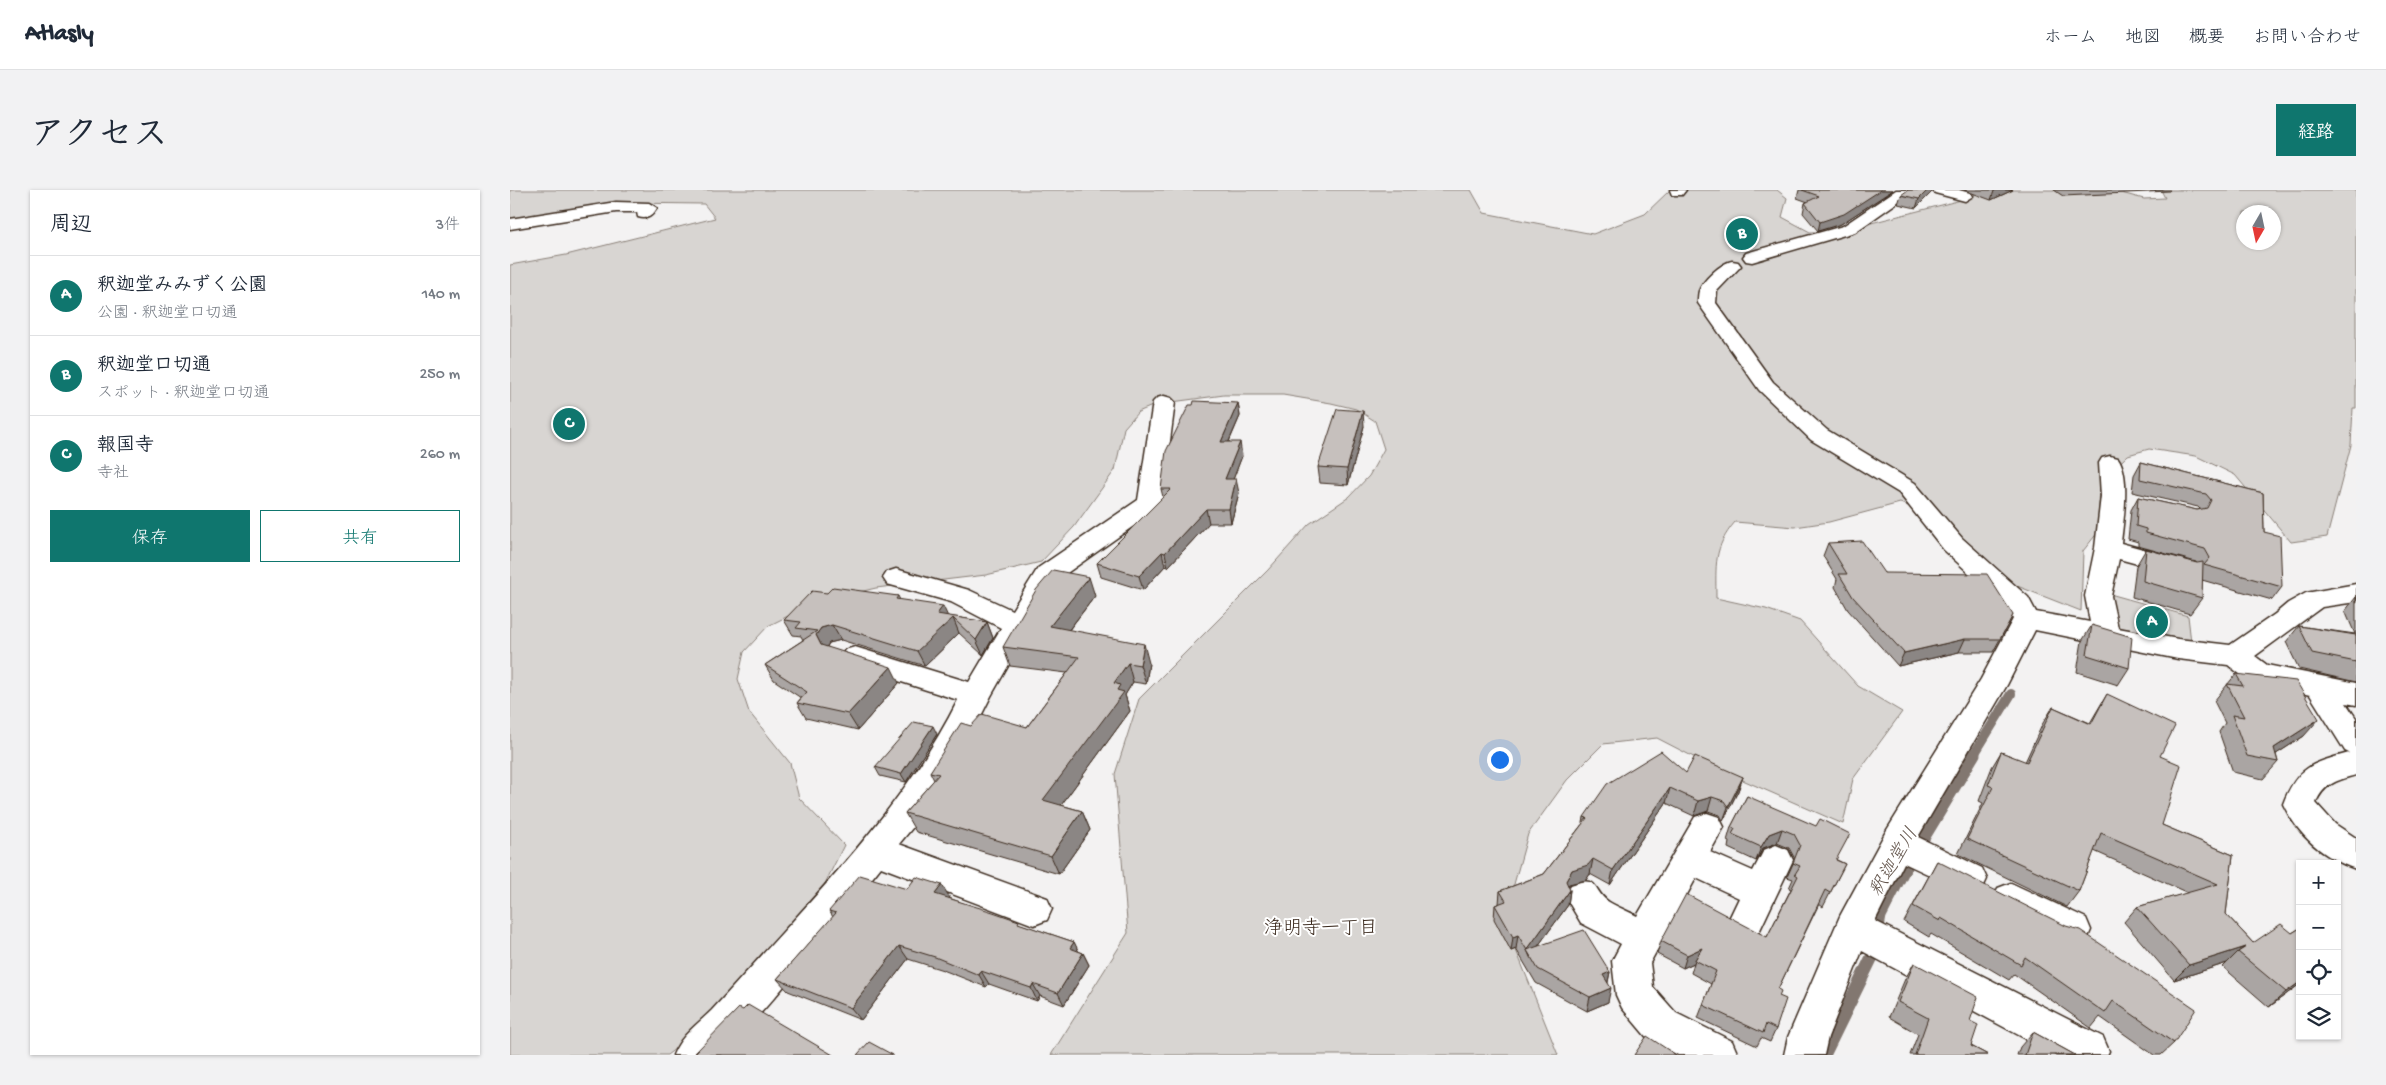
<!DOCTYPE html>
<html lang="ja">
<meta charset="utf-8">
<style>
body{margin:0;font-family:"Gochi Hand","Klee One",sans-serif;background:#f2f2f3;color:#1f2937}
.controls{position:absolute;right:15px;bottom:15px;display:grid;overflow:hidden;border-radius:0px;box-shadow:0 1px 4px #0004}
.controls button{width:45px;height:45px;display:grid;place-items:center;padding:0;border:0;border-bottom:1px solid #e0e1e3;background:#fff;color:#1f2937;font:25px sans-serif}
.compass{position:absolute;left:1726px;top:15px;width:45px;height:45px;border-radius:50%;background:#fff;box-shadow:0 1px 4px #0004;rotate:189deg}
.you{position:absolute;left:989px;top:569px;width:18px;height:18px;margin:-12px;border:4px solid #fff;border-radius:50%;background:#1a73e8;box-shadow:0 0 0 8px #1a73e833}
.badge{display:grid;place-items:center;width:32px;height:32px;border-radius:50%;background:#0f766e;color:#fff;font-size:16px;font-weight:700}
.pin{position:absolute;translate:-50% -50%;border:2px solid #fff;box-shadow:0 1px 5px #0006}
.list{margin:0;padding:0;list-style:none}
h2{display:flex;justify-content:space-between;align-items:center;height:65px;margin:0;padding:0 20px;font-size:21px}
h2 small{font-size:16px;font-weight:400;color:#747a83}
.list li{display:grid;grid-template-columns:32px 1fr auto;gap:15px;align-items:center;box-sizing:border-box;height:80px;padding:0 20px;border-top:1px solid #e0e1e3}
.list b{display:block;font-size:19px;white-space:nowrap}
.list p{margin:0;font-size:16px;white-space:nowrap;color:#747a83}
.list em{font-size:16px;font-style:normal;color:#747a83}
.actions{display:flex;gap:10px;padding:15px 20px}
.actions a{flex:1;padding:11px 0;border:1px solid #0f766e;border-radius:0px;text-align:center;font-size:18px;color:#0f766e}
.actions .main{background:#0f766e;color:#fff}
.icon{flex:none;width:28px;height:28px;fill:none;stroke:currentColor;stroke-width:2;stroke-linecap:round;stroke-linejoin:round}
.map{position:relative;flex:none;width:1846px;height:865px;overflow:hidden;border-radius:0px}
header{display:flex;align-items:center;gap:30px;box-sizing:border-box;height:70px;padding:0 25px;background:#fff;border-bottom:1px solid #e0e1e3}
header strong{font-size:24px}
nav{display:flex;gap:28px;margin-inline-start:auto;font-size:18px}
.intro{display:flex;align-items:center;justify-content:space-between;box-sizing:border-box;height:120px;padding:0 30px}
h1{margin:0;font-size:35px}
.button{padding:12px 22px;border-radius:0px;background:#0f766e;color:#fff;font-size:18px;font-weight:700}
main{display:flex;gap:30px;padding:0 30px}
aside{flex:1;background:#fff;border-radius:0px;box-shadow:0 1px 4px #0004}
.map>svg:first-child{display:block}
</style>
<header>
<strong>Atlasly</strong>
<nav><a>ホーム</a><a>地図</a><a>概要</a><a>お問い合わせ</a></nav>
</header>
<div class="intro"><h1>アクセス</h1><a class="button">経路</a></div>
<main>
<aside>
<h2>周辺<small>3件</small></h2>
<ul class="list">
<li><span class="badge">A</span><div><b>釈迦堂みみずく公園</b><p>公園 · 釈迦堂口切通</p></div><em>140 m</em></li>
<li><span class="badge">B</span><div><b>釈迦堂口切通</b><p>スポット · 釈迦堂口切通</p></div><em>250 m</em></li>
<li><span class="badge">C</span><div><b>報国寺</b><p>寺社</p></div><em>260 m</em></li>
</ul>
<div class="actions"><a class="main">保存</a><a>共有</a></div>
</aside>
<div class="map">
<svg width="1846" height="865" viewBox="0 0 1846 865">
<rect width="100%" height="100%" fill="#f3f2f2"/>
<filter id="ink" filterUnits="userSpaceOnUse"><feTurbulence type="fractalNoise" baseFrequency=".02" numOctaves="2"/><feDisplacementMap in="SourceGraphic" scale="10" xChannelSelector="R" yChannelSelector="G"/><feConvolveMatrix kernelMatrix="1 2 1 2 8 2 1 2 1" color-interpolation-filters="sRGB"/></filter>
<g filter="url(#ink)">
<!-- green -->
<g fill="#d8d5d2" stroke="#8a8078" fill-rule="evenodd">
<path d="M0,0H961L974,23L1083,44L1135,24L1160,0H1267L1277,8L1272,27L1300,42L1345,41L1361,33L1463,7L1467,0H1600L1634,9L1655,8L1651,0H1846V218H1843L1841,255L1817,347L1781,352L1725,285L1686,266L1639,259L1618,265L1590,292L1588,342L1573,361L1571,421L1497,392L1443,346L1438,331L1390,313L1319,332L1285,337L1225,332C1203,358 1206,375 1206,408L1256,419L1290,431L1348,496L1392,522L1343,589L1333,634L1203,577L1147,548L1093,554L1057,590L1018,644L994,730L1048,865H541L618,743L605,584L629,509L758,380L799,334L839,307L859,286L874,259L865,231L846,219L821,213L773,205H714L647,214L628,222L614,238L605,280L564,337L531,372L476,385L366,398L306,412L258,436L234,462L228,489L239,522L280,573L289,608L334,655L298,728L195,836L157,865H0V75L56,65L205,28L194,14L115,13L0,29ZM1734,22H1764V52H1734Z"/>
<path d="M1600,404L1678,426L1681,452L1607,437Z"/>
</g>
<g fill="none" stroke-linecap="round" stroke-linejoin="round">
<!-- stream-far1 -->
<path stroke="#827770" stroke-width="10" d="M1463,566L1501,504"/>
<!-- stream -->
<path stroke="#827770" stroke-width="13" d="M1314,865L1363,765L1370,726L1392,683L1464,564"/>
<defs>
<g id="minor">
<path d="M1160,0H1176L1172,5H1162Z"/>
<path d="M1386,0H1405L1345,42L1242,72L1236,71L1233,67L1236,63L1333,36Z"/>
<path d="M1422,0H1449L1460,3L1463,6L1455,11L1425,3Z"/>
<path d="M106,12L139,13L147,18C142,26 138,30 128,27L127,22H106L0,39V29Z"/>
<path d="M1222,71L1228,72L1231,76L1207,101L1206,113L1263,192L1317,240L1405,293L1452,348L1518,407L1526,422L1580,432L1575,406L1585,358L1591,306L1589,273L1592,268L1600,266L1608,268C1621,286 1613,332 1611,353L1677,371L1681,377L1677,383L1668,385L1609,369L1601,406L1608,438L1668,449L1720,455L1765,424L1778,413L1796,403L1846,394V412L1812,417L1745,466L1757,475L1846,493V515L1836,513L1846,528V585C1828,590 1813,594 1806,613L1825,634L1846,648V679C1813,668 1788,645 1773,614C1787,577 1802,573 1839,563L1835,561L1800,505L1739,491L1718,475L1668,469L1525,440L1497,495L1408,647L1472,678L1477,689L1472,700L1460,704L1394,673L1365,731L1593,847L1599,861L1597,865H1546L1352,761L1318,847L1314,865H1274L1278,847L1330,726L1375,643L1471,489L1503,429L1498,419L1434,360L1389,303L1301,250L1249,200L1188,113C1188,109 1188,104 1189,101C1193,90 1211,73 1222,71Z"/>
<path d="M654,206L661,208L665,212L652,313L649,318L547,390L481,506L457,554L413,625L389,654L537,708L542,719L537,730L524,735L371,677C320,741 269,807 211,865H163C172,844 186,836 202,820C216,805 229,790 243,775C317,693 398,610 448,510L335,474L331,467L335,460L345,457L459,492L491,438L441,412L377,394L373,388L377,382L386,379L459,400L502,420L528,378L628,310L643,212L647,208Z"/>
<path d="M1197,623L1209,627L1214,637L1200,662L1243,681L1254,660L1266,655L1278,660L1283,670L1249,742L1236,747L1223,742L1218,731L1229,708L1186,688L1140,773L1143,797L1166,823L1222,851L1228,865H1168L1138,849L1112,818L1106,805L1102,771L1111,754L1071,733L1055,706L1061,695C1090,684 1082,701 1099,712C1107,717 1118,721 1127,726L1185,627Z"/>
<path d="M1501,693L1576,728L1581,740L1576,752L1563,756L1488,720L1483,709L1488,698Z"/>
</g>
</defs>
<!-- minor casing -->
<use href="#minor" stroke="#3b2a1e" stroke-width="3"/>
<!-- minor -->
<use href="#minor" fill="#fff" fill-rule="evenodd"/>
</g>
<!-- wall -->
<g fill="#aaa5a3" stroke="#3b2a1e">
<path d="M1289,0H1383L1331,34L1308,41L1293,23L1295,13L1298,12L1287,8Z"/>
<path d="M1454,0H1503L1481,10Z"/>
<path d="M1544,0H1660L1659,1L1553,6Z"/>
<path d="M1422,2L1406,18L1388,14L1391,5Z"/>
<path d="M728,213L730,226L719,252L732,266L723,289L729,303L721,333H699L658,377L655,376L633,400L591,387L587,373L653,307L651,299Z"/>
<path d="M854,236L838,295L810,293L808,277Z"/>
<path d="M1631,272L1753,303L1754,342L1772,397L1762,410L1692,390V408L1680,424L1622,407L1626,376L1636,359L1687,373L1686,372L1628,356V352L1618,349L1621,320L1628,307L1687,320L1690,319L1688,317L1622,302L1624,285Z"/>
<path d="M1318,353L1374,383L1503,425L1483,462H1449L1388,476L1338,420L1325,397L1327,389L1313,366Z"/>
<path d="M317,403L388,406L390,410L437,426L477,432L483,448L473,465L449,443L415,476L331,450L319,453L317,457L389,493L348,540L296,528L287,513L291,508L264,490L255,475L293,450L291,446L283,445L274,430Z"/>
<path d="M585,406L559,440L639,473L636,494L623,492L615,505L620,521L551,615L572,621L580,640L549,684L406,642L395,623L424,590L420,582L461,536L517,537L557,483L500,476L493,457Z"/>
<path d="M1846,407V492L1789,479L1776,452L1789,436L1845,444L1835,421Z"/>
<path d="M1582,435L1619,478L1608,495L1567,482L1572,451Z"/>
<path d="M1726,484L1794,546L1766,564L1768,572L1753,589L1723,582L1709,542L1715,533L1704,511Z"/>
<path d="M1597,504L1650,566L1652,635L1723,665L1716,724L1743,753L1782,743L1790,738V794L1759,817L1713,777L1717,773L1664,790L1614,732L1627,717L1678,703L1584,661L1569,701L1557,717L1448,664L1473,613L1469,611L1482,577L1491,562L1515,572L1533,533L1543,517L1580,533Z"/>
<path d="M427,544L396,592L370,586L365,577Z"/>
<path d="M1176,583L1233,587L1228,601L1213,631L1210,625L1198,621L1184,626L1156,613L1100,695L1080,684L1076,690L1059,694L1058,696L1060,700L1058,715L1028,756L1100,782L1098,792V812L1077,821L1026,793L1006,759L1001,761L984,729L985,715L989,714L990,701L1034,684L1073,633L1074,627Z"/>
<path d="M1237,606L1327,670L1335,674L1313,717L1309,714L1268,799L1269,806L1266,839L1260,852L1251,848L1247,856L1188,828L1201,794L1181,783L1184,773L1173,778L1147,764L1151,751L1257,747L1281,699L1279,698L1283,689L1277,687L1285,669L1279,658L1267,653L1253,658L1246,671L1218,658L1219,652L1217,651L1221,637Z"/>
<path d="M1427,671L1664,853L1651,865H1644L1590,827L1581,838L1504,784L1499,790L1421,744L1419,747L1394,732Z"/>
<path d="M397,699L440,708H439L510,734L564,752L568,761L573,763L579,775L554,815L530,806L527,811L479,794L476,797L433,780L398,769L351,830L278,801L267,789L323,727L319,721Z"/>
<path d="M1404,773L1460,831L1461,856L1478,865H1400L1408,844L1379,827L1395,789Z"/>
<path d="M1523,842L1565,865H1507L1510,857Z"/>
</g>
<!-- shaded-wall -->
<g fill="#8b8684" stroke="#3b2a1e">
<path d="M1371,0H1383L1331,34L1308,41L1310,32Z"/>
<path d="M1418,0H1423L1422,2L1406,18L1409,9Z"/>
<path d="M1486,0H1503L1481,10L1484,1Z"/>
<path d="M728,213L730,226L713,265L711,252Z"/>
<path d="M853,221L854,236L838,295L837,279Z"/>
<path d="M730,252L732,266L718,303L715,289Z"/>
<path d="M726,289L729,303L721,333L719,319Z"/>
<path d="M696,319L699,333L658,377L655,363Z"/>
<path d="M652,362L655,376L633,400L629,386Z"/>
<path d="M579,387L585,406L547,455L540,436Z"/>
<path d="M433,416L440,431L443,428L449,443L415,476L407,461L427,424Z"/>
<path d="M477,432L483,448L473,465L466,450Z"/>
<path d="M322,435L331,450L319,453L314,461L319,471L306,445L311,438Z"/>
<path d="M1455,449L1449,462L1388,476L1394,463Z"/>
<path d="M634,454L639,473L636,494L630,475Z"/>
<path d="M618,473L623,492L615,505L620,521L541,629L533,610L604,493Z"/>
<path d="M381,477L389,493L348,540L338,524Z"/>
<path d="M1809,529L1794,546L1757,570L1764,558Z"/>
<path d="M423,536L427,544L396,592L391,584Z"/>
<path d="M1233,587L1228,601L1213,631L1218,617Z"/>
<path d="M1160,598L1156,613L1100,695L1103,680Z"/>
<path d="M1202,607L1198,621L1184,626L1188,611Z"/>
<path d="M572,621L580,640L549,684L541,666Z"/>
<path d="M1272,639L1267,653L1253,658L1246,671L1251,657L1259,644Z"/>
<path d="M1083,669L1080,684L1076,690L1059,694L1053,705L1056,691L1062,680Z"/>
<path d="M432,695L440,708L433,717L425,704Z"/>
<path d="M1060,700L1058,715L1020,767L1017,760Z"/>
<path d="M1008,745L1006,759L1001,761L1003,747Z"/>
<path d="M564,752L570,764L560,758Z"/>
<path d="M389,756L398,769L351,830L341,818Z"/>
<path d="M1736,757L1728,762L1717,773L1664,790L1679,775Z"/>
<path d="M1192,758L1185,770L1184,773L1173,778L1177,765Z"/>
<path d="M573,763L579,775L554,815L548,803Z"/>
<path d="M471,781L479,794L476,797L469,785Z"/>
<path d="M1100,782L1097,796L1093,785Z"/>
<path d="M1790,792V794L1759,817L1776,802Z"/>
<path d="M523,794L530,806L527,811L521,798Z"/>
<path d="M1101,798L1098,812L1077,821L1080,807Z"/>
</g>
<!-- building -->
<g fill="#c6c0bd" stroke="#3b2a1e">
<path d="M1292,0H1371L1334,24L1310,32L1295,13L1309,6Z"/>
<path d="M1398,0H1418L1409,9L1391,5Z"/>
<path d="M684,211L728,213L711,252H730L715,289H726L719,319H696L655,363L652,362L629,386L587,373L661,299H651L656,261L679,215H683Z"/>
<path d="M827,219L853,221L837,279L808,277Z"/>
<path d="M1631,272L1753,303L1754,342L1770,346L1772,397L1694,375L1700,368L1695,359L1636,343V339L1626,336L1628,307L1687,320L1697,318L1701,310L1696,304L1630,289Z"/>
<path d="M1352,351L1374,383L1477,384L1503,425L1490,449H1455L1394,463L1343,407L1329,384H1337L1318,353Z"/>
<path d="M1636,359L1687,373L1693,372L1692,408L1633,391Z"/>
<path d="M543,380L579,387L540,436L634,454L630,475L618,473L604,493L610,495L607,500L614,502L533,610L572,621L541,666L395,623L429,584L420,582L451,533L461,536L472,524L517,537L569,467L493,457L526,400Z"/>
<path d="M323,397L388,406L386,409L433,416L427,424L477,432L466,450L443,428L407,461L322,435L311,438L306,445L311,455L381,477L338,524L287,513L297,502L255,475L307,441L286,438L291,432L274,430L302,401L317,403Z"/>
<path d="M1582,435L1622,447L1619,478L1577,465Z"/>
<path d="M1789,436L1846,445V472L1802,463Z"/>
<path d="M1726,484L1786,491L1809,529L1764,558L1768,572L1737,566L1722,525L1734,527L1717,494L1733,496Z"/>
<path d="M1597,504L1665,536L1650,566L1671,575L1652,635L1723,665L1716,724L1743,753L1771,734L1782,743L1790,738V792L1776,802L1728,762L1736,757L1679,775L1627,717L1708,694L1591,643L1569,701L1457,649L1483,597L1478,595L1491,562L1517,572L1543,517L1581,534Z"/>
<path d="M404,532L423,536L391,584L365,577Z"/>
<path d="M1151,561L1176,583L1185,566L1233,587L1218,617L1214,611L1202,607L1188,611L1160,598L1103,680L1083,669L1078,675L1062,680L1056,691L1060,700L1017,760L1074,740L1100,782L1093,785L1101,798L1080,807L1028,779L1008,745L1003,747L985,715L996,711L990,701L1034,684L1077,628L1074,627L1097,594Z"/>
<path d="M1237,606L1306,636L1310,629L1340,644L1326,670L1335,674L1320,703L1315,700L1268,799L1271,801L1269,806L1276,809L1266,839L1256,834L1253,843L1193,815L1206,781L1185,770L1192,758L1177,765L1151,751L1176,704L1257,747L1288,686L1285,684L1290,676L1283,673L1290,655L1284,644L1272,639L1259,644L1251,657L1222,644L1225,639L1221,637Z"/>
<path d="M1427,671L1556,736L1570,740L1686,819L1664,853L1603,811L1595,823L1515,767L1511,775L1431,728L1430,731L1403,716Z"/>
<path d="M350,685L397,699L406,687L432,695L425,704L483,722L509,731L508,733L564,752L560,758L573,763L548,803L523,794L521,798L471,781L469,785L425,767L389,756L341,818L267,789L326,723L319,721Z"/>
<path d="M1404,773L1468,807L1460,831L1468,835L1461,856L1478,865H1405L1418,828L1388,812Z"/>
<path d="M238,815L323,865H189L185,863L229,818L233,820Z"/>
<path d="M1523,842L1565,865H1515Z"/>
<path d="M1137,846L1166,865H1124Z"/>
<path d="M359,852L383,865H347Z"/>
</g>
</g>
<g text-anchor="middle" stroke-width="4" stroke-linejoin="round" paint-order="stroke">
<!-- near-water labels -->
<g font-size="19" font-style="italic" fill="#65574e" stroke="#fff">
<text transform="translate(1382 671) rotate(-59)" y="7">釈迦堂川</text>
</g>
<!-- near-neighbourhood labels -->
<g font-size="19" fill="#3b2a1e" stroke="#fff">
<text x="811" y="743">浄明寺一丁目</text>
</g>
</g>
</svg>
<div class="controls">
<button>+</button>
<button>−</button>
<button><svg class="icon" aria-label="locate" viewBox="0 0 24 24"><circle cx="12" cy="12" r="6"/><path d="M12 2v4M12 18v4M2 12h4M18 12h4"/></svg></button>
<button><svg class="icon" aria-label="layers" viewBox="0 0 24 24"><path d="M12 4l9 5-9 5-9-5zM3 14l9 5 9-5"/></svg></button>
</div>
<svg class="compass" viewBox="-18 -18 36 36"><path d="M0-13l5 13h-10z" fill="#e53935"/><path d="M0 13l5-13h-10z" fill="#747a83"/></svg>
<div class="you"></div>
<div class="pin badge" style="left:1642px;top:432px">A</div>
<div class="pin badge" style="left:1232px;top:44px">B</div>
<div class="pin badge" style="left:59px;top:234px">C</div>
</div>
</main>
